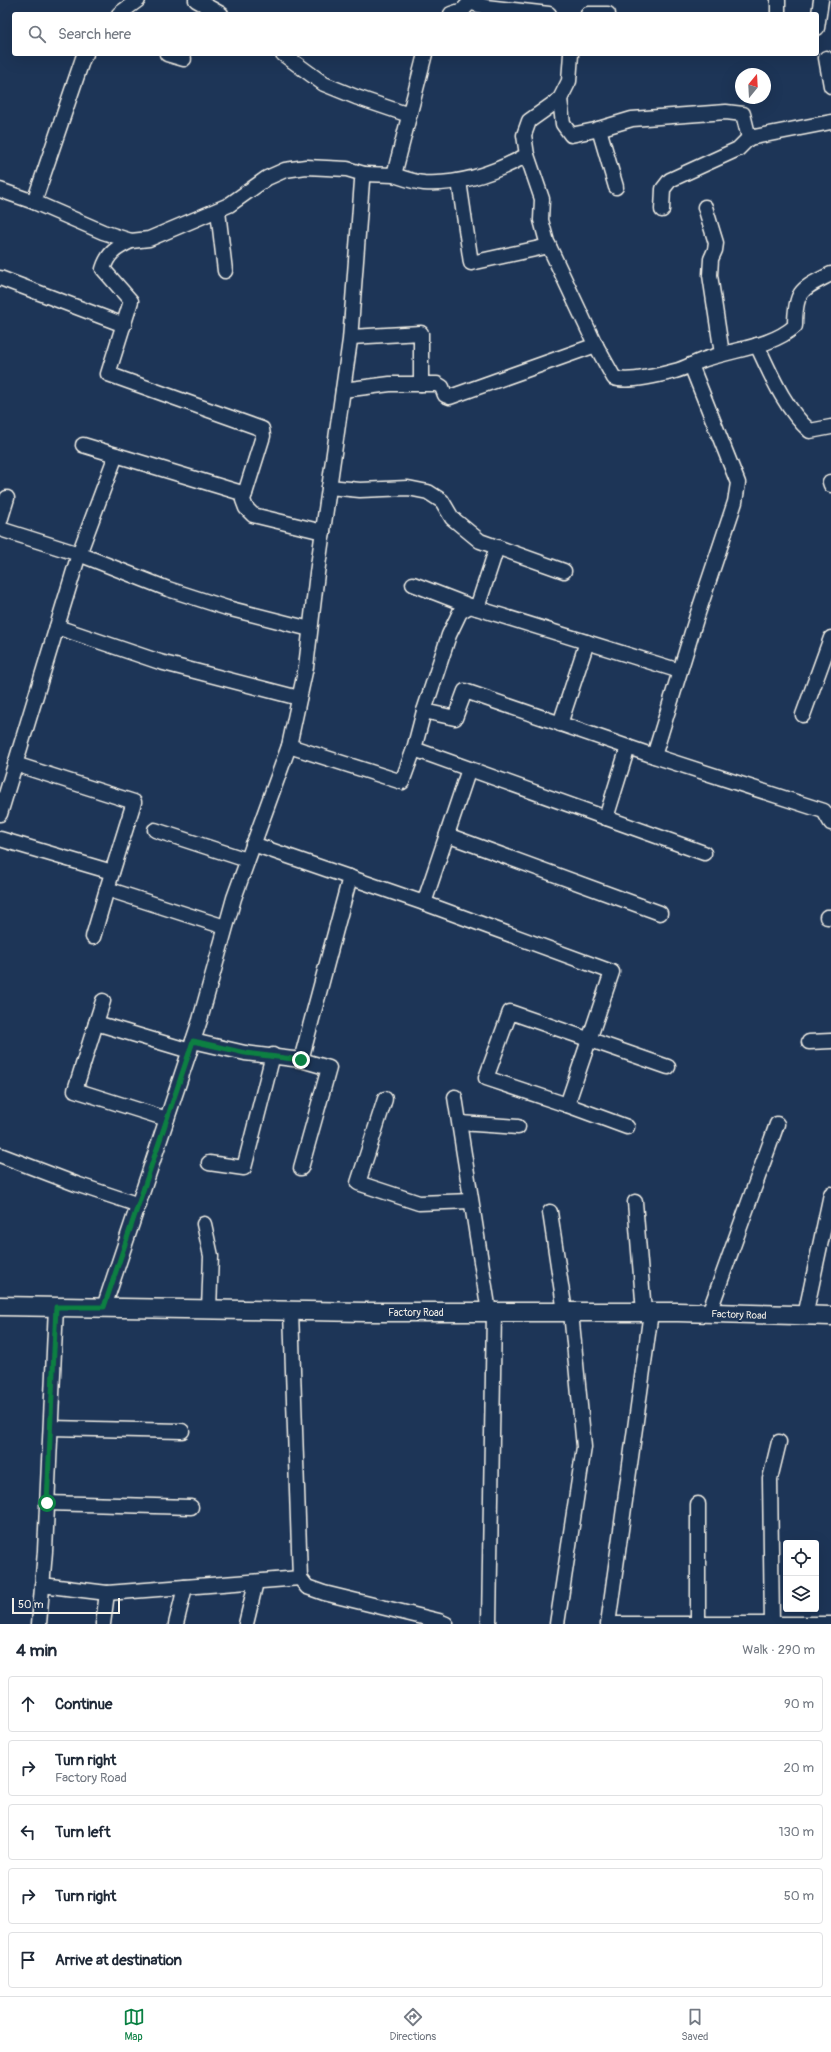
<!DOCTYPE html>
<meta charset="utf-8">
<style>
body{margin:0;font-family:Pangolin,sans-serif;background:#f6f6f7;color:#1f2937}
.controls{position:absolute;right:12px;bottom:12px;display:grid;overflow:hidden;border-radius:4px;box-shadow:0 4px 16px #0002}
.controls button{width:36px;height:36px;display:grid;place-items:center;padding:0;border:0;border-bottom:1px solid #e0e1e3;background:#fff;color:#1f2937;font:20px sans-serif}
.compass{position:absolute;left:735px;top:68px;width:36px;height:36px;border-radius:50%;background:#fff;box-shadow:0 4px 16px #0002;rotate:18deg}
.scale{position:absolute;left:12px;bottom:10px;width:108px;box-sizing:border-box;padding-left:4px;border:2px solid #f4f1e8;border-top:0;font-size:11px;line-height:14px;white-space:nowrap;color:#f4f1e8;-webkit-text-stroke:3px #1d3557;paint-order:stroke}
.stop{position:absolute;width:12px;height:12px;margin:-9px;border:3px solid #0b8043;border-radius:50%;background:#fff}
.stop.end{background:#0b8043;border-color:#fff;box-shadow:0 1px 4px #0008}
.list{margin:0;padding:0;list-style:none}
h2{display:flex;justify-content:space-between;align-items:center;height:52px;margin:0;padding:0 16px;font-size:17px}
h2 small{font-size:13px;font-weight:400;color:#747a83}
.list li{display:grid;grid-template-columns:26px 1fr auto;gap:12px;align-items:center;box-sizing:border-box;height:56px;margin:0 8px 8px;padding:0 8px;border:1px solid #e0e1e3;border-radius:4px}
.list b{display:block;font-size:15px;white-space:nowrap}
.list p{margin:0;font-size:13px;white-space:nowrap;color:#747a83}
.list em{font-size:13px;font-style:normal;color:#747a83}
.icon{flex:none;width:22px;height:22px;fill:none;stroke:currentColor;stroke-width:2;stroke-linecap:round;stroke-linejoin:round}
.map{position:relative;flex:none;width:831px;height:1624px;overflow:hidden}
.search{position:absolute;background:#fff;box-shadow:0 4px 16px #0002;left:12px;right:12px;top:12px;height:44px;display:flex;align-items:center;gap:10px;box-sizing:border-box;padding:0 14px;border-radius:4px;color:#747a83;font-size:15px}
.sheet{height:372px;background:#fff}
nav{display:flex;justify-content:space-around;align-items:center;box-sizing:border-box;height:56px;border-top:1px solid #e0e1e3;background:#fff;font-size:11px;color:#747a83}
nav a{display:grid;justify-items:center;gap:2px}
nav .on{color:#0b8043}
.map>svg:first-child{display:block}
</style>
<div class="map">
<svg width="831" height="1624" viewBox="0 0 831 1624">
<rect width="100%" height="100%" fill="#1d3557"/>
<filter id="ink" filterUnits="userSpaceOnUse"><feTurbulence type="fractalNoise" baseFrequency=".025" numOctaves="2"/><feDisplacementMap in="SourceGraphic" scale="8" xChannelSelector="R" yChannelSelector="G"/><feConvolveMatrix kernelMatrix="1 2 1 2 8 2 1 2 1" color-interpolation-filters="sRGB"/></filter>
<g filter="url(#ink)">
<g fill="none" stroke-linecap="round" stroke-linejoin="round">
<defs>
<g id="minor">
<path d="M196,0L221,14"/>
<path d="M778,0V14"/>
<path d="M472,3L486,7L549,14"/>
<path d="M119,14L138,0"/>
<path d="M451,14L463,10L472,0"/>
<path d="M588,14H608"/>
<path d="M817,28L821,0"/>
<path d="M86,54L83,58L34,202L103,232L131,241L149,239L229,205L267,178L285,170L306,167L347,169L364,174"/>
<path d="M167,54L184,59"/>
<path d="M283,54L324,84L356,97L409,115"/>
<path d="M571,54L569,81L560,99L529,121L524,135L527,155L542,199L541,220L547,242L594,342L614,378C628,383 660,375 675,371C687,368 697,361 709,358C737,349 773,346 795,326C795,289 802,289 831,274"/>
<path d="M826,58L831,86"/>
<path d="M560,99L563,124L571,135L595,130L632,119L726,112L743,114L749,138L831,122"/>
<path d="M599,129L616,187"/>
<path d="M394,175C403,178 414,182 424,183C460,185 495,173 527,155"/>
<path d="M459,181L471,263L549,246"/>
<path d="M0,190L34,202"/>
<path d="M705,207L716,243L715,250L711,259L710,275L722,354"/>
<path d="M662,210L663,189L670,180L738,149L749,138"/>
<path d="M218,211L225,271"/>
<path d="M131,241C116,248 108,253 103,269L131,301L108,374L262,429L263,436L243,500L246,508L253,515L323,532"/>
<path d="M0,278L124,325"/>
<path d="M351,337L421,333V384"/>
<path d="M757,345C771,375 785,409 810,431L831,427"/>
<path d="M343,390L390,384H437L442,387L445,395L450,397L596,345"/>
<path d="M83,445L245,494"/>
<path d="M116,455L79,554L168,589L227,608L310,629"/>
<path d="M830,482L831,485"/>
<path d="M329,487L360,490L408,488L428,492L442,501L452,518L480,541L564,571"/>
<path d="M0,521L7,498"/>
<path d="M0,529L79,554L0,814"/>
<path d="M413,584L470,606"/>
<path d="M477,608L497,547"/>
<path d="M57,627L160,662L299,698"/>
<path d="M680,671L470,606L460,612L449,635L424,711L455,718L465,691L654,756L696,619L735,502L738,483L691,365"/>
<path d="M424,711L414,749L704,853"/>
<path d="M803,715L831,638"/>
<path d="M560,724L587,642"/>
<path d="M289,746L402,782L414,749"/>
<path d="M654,756L824,811L831,823"/>
<path d="M15,764L134,802L107,889"/>
<path d="M606,818L628,747"/>
<path d="M155,830L247,860"/>
<path d="M447,835L660,913"/>
<path d="M0,839L112,872"/>
<path d="M253,844L424,903L469,769"/>
<path d="M424,903L612,972L567,1105L627,1127"/>
<path d="M827,917H831"/>
<path d="M93,937L107,889L225,927"/>
<path d="M96,1023L103,1001"/>
<path d="M193,1041L245,1053L301,1060L350,877"/>
<path d="M809,1042L831,1041"/>
<path d="M455,1097L489,1312"/>
<path d="M385,1099L358,1183L419,1203L471,1201"/>
<path d="M567,1105L486,1078L510,1012L668,1067"/>
<path d="M167,1119L75,1090L96,1023L190,1051"/>
<path d="M460,1123L518,1127"/>
<path d="M0,1155L76,1184L139,1205"/>
<path d="M209,1163L244,1168L273,1055"/>
<path d="M301,1168L329,1068L301,1060"/>
<path d="M635,1202L644,1312"/>
<path d="M550,1212L565,1312"/>
<path d="M204,1224L211,1256L209,1309"/>
<path d="M104,1307L200,1020L234,898L289,746L306,667L317,573L350,340L362,181L364,174L394,175L425,54"/>
<path d="M291,1311L300,1578L307,1587L324,1593L439,1621L446,1624"/>
<path d="M709,1313L777,1124"/>
<path d="M805,1316L831,1194"/>
<path d="M51,1428L182,1431"/>
<path d="M47,1503L191,1507"/>
<path d="M698,1504V1624"/>
<path d="M42,1585L107,1593L300,1578"/>
<path d="M39,1624L45,1551L56,1307"/>
<path d="M103,1624L107,1593"/>
<path d="M176,1624L185,1587"/>
<path d="M246,1624L256,1582"/>
<path d="M489,1624L494,1312"/>
<path d="M557,1624L584,1447L571,1312"/>
<path d="M608,1624L651,1312"/>
<path d="M617,1624H770"/>
<path d="M772,1624L770,1479L779,1442"/>
<path d="M778,1624H831"/>
</g>
<path id="major" d="M0,1306L365,1312H678L831,1316"/>
</defs>
<!-- minor casing -->
<use href="#minor" stroke="#f4f1e8" stroke-width="17"/>
<!-- major casing -->
<use href="#major" stroke="#f4f1e8" stroke-width="21"/>
<!-- minor -->
<use href="#minor" stroke="#1d3557" stroke-width="14"/>
<!-- major -->
<use href="#major" stroke="#1d3557" stroke-width="18"/>
</g>
</g>
<g fill="none" stroke-linecap="round" stroke-linejoin="round" filter="url(#ink)">
<!-- route -->
<path stroke="#0b8043" stroke-width="5" d="M47,1503L56,1307H104L193,1041L245,1053L301,1060"/>
</g>
<g text-anchor="middle" stroke-width="4" stroke-linejoin="round" paint-order="stroke">
<!-- street labels -->
<g font-size="10" fill="#f4f1e8" stroke="#1d3557">
<text x="416" y="1316">Factory Road</text>
<text transform="translate(739 1314) rotate(2)" y="4">Factory Road</text>
</g>
</g>
</svg>
<div class="controls">
<button><svg class="icon" aria-label="locate" viewBox="0 0 24 24"><circle cx="12" cy="12" r="6"/><path d="M12 2v4M12 18v4M2 12h4M18 12h4"/></svg></button>
<button><svg class="icon" aria-label="layers" viewBox="0 0 24 24"><path d="M12 4l9 5-9 5-9-5zM3 14l9 5 9-5"/></svg></button>
</div>
<svg class="compass" viewBox="-18 -18 36 36"><path d="M0-13l5 13h-10z" fill="#e53935"/><path d="M0 13l5-13h-10z" fill="#747a83"/></svg>
<div class="scale">50 m</div>
<div class="stop" style="left:47px;top:1503px"></div>
<div class="stop end" style="left:301px;top:1060px"></div>
<div class="search"><svg class="icon" aria-label="search" viewBox="0 0 24 24"><circle cx="10" cy="10" r="6"/><path d="M15 15l6 6"/></svg>Search here</div>
</div>
<section class="sheet">
<h2>4 min<small>Walk · 290 m</small></h2>
<ul class="list">
<li><svg class="icon" aria-label="ahead" viewBox="0 0 24 24"><path d="M12 20V5M6 11l6-6 6 6"/></svg><div><b>Continue</b></div><em>90 m</em></li>
<li><svg class="icon" aria-label="right" viewBox="0 0 24 24"><path d="M7 20v-9h11M14 6l5 5-5 5"/></svg><div><b>Turn right</b><p>Factory Road</p></div><em>20 m</em></li>
<li><svg class="icon" aria-label="left" viewBox="0 0 24 24"><path d="M17 20v-9H6M10 6l-5 5 5 5"/></svg><div><b>Turn left</b></div><em>130 m</em></li>
<li><svg class="icon" aria-label="right" viewBox="0 0 24 24"><path d="M7 20v-9h11M14 6l5 5-5 5"/></svg><div><b>Turn right</b></div><em>50 m</em></li>
<li><svg class="icon" aria-label="arrive" viewBox="0 0 24 24"><path d="M6 21V4h12l-3 4 3 4H6"/></svg><div><b>Arrive at destination</b></div></li>
</ul>
</section>
<nav>
<a class="on"><svg class="icon" aria-label="map" viewBox="0 0 24 24"><path d="M3 6l6-2 6 2 6-2v14l-6 2-6-2-6 2zM9 4v14M15 6v14"/></svg>Map</a>
<a><svg class="icon" aria-label="directions" viewBox="0 0 24 24"><path d="M12 3l9 9-9 9-9-9zM9 14v-3h6M13 9l2 2-2 2"/></svg>Directions</a>
<a><svg class="icon" aria-label="saved" viewBox="0 0 24 24"><path d="M7 4h10v16l-5-4-5 4z"/></svg>Saved</a>
</nav>
